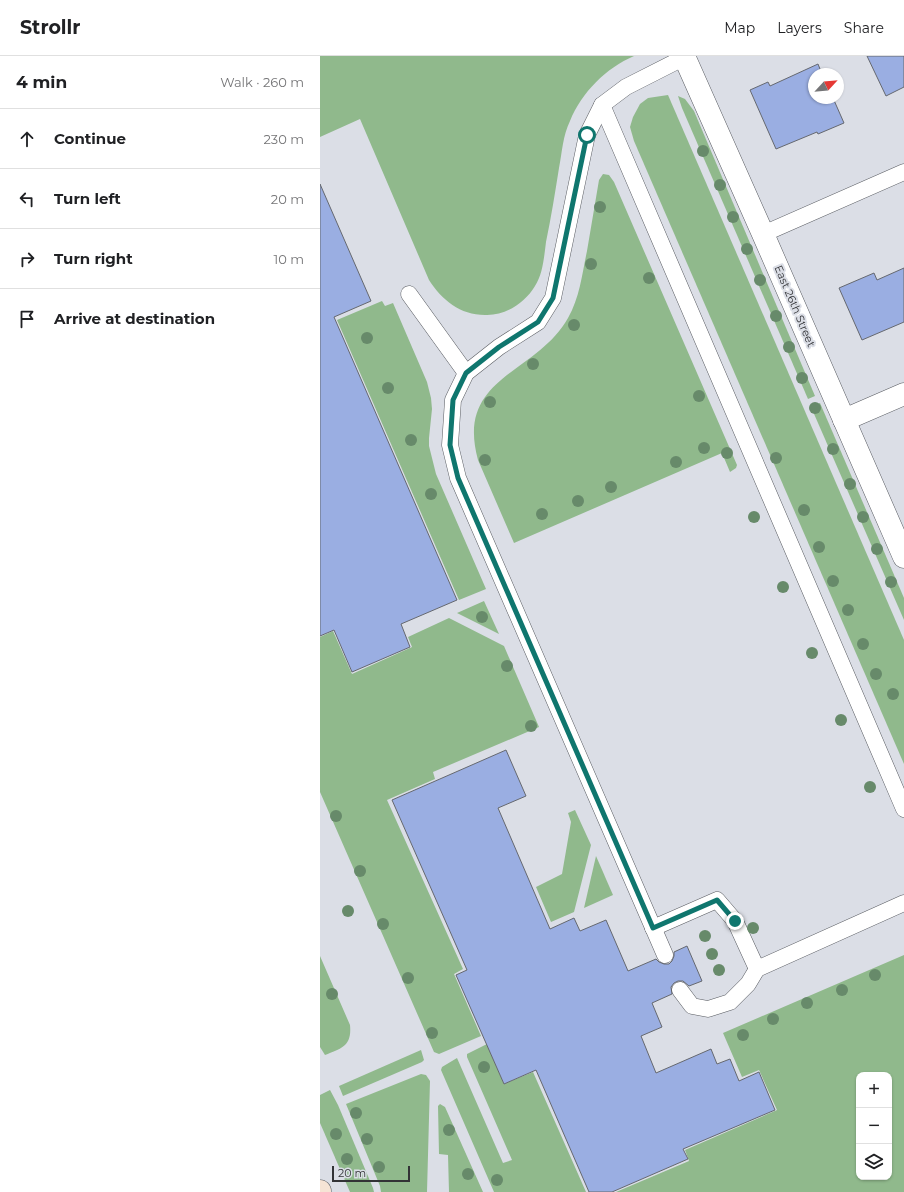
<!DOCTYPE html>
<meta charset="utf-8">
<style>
body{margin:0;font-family:Montserrat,sans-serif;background:#f6f6f6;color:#202124}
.controls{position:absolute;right:12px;bottom:12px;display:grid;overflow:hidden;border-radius:8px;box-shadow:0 1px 3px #0004}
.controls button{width:36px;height:36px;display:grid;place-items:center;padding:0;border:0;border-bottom:1px solid #e0e0e0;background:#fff;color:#202124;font:20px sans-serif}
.compass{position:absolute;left:488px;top:12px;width:36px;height:36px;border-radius:50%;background:#fff;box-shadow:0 1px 3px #0004;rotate:64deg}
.scale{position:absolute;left:12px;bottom:10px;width:78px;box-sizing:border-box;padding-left:4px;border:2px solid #323336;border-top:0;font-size:11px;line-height:14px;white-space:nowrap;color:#323336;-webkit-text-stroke:3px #dbdee6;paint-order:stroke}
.stop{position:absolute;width:12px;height:12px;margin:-9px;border:3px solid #0f766e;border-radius:50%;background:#fff}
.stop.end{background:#0f766e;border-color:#fff;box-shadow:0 1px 4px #0008}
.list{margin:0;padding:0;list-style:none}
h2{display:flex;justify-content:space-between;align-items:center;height:52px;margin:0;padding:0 16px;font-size:17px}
h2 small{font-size:13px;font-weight:400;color:#757577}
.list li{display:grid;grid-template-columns:26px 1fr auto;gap:12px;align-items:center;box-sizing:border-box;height:60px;padding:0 16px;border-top:1px solid #e0e0e0}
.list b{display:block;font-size:15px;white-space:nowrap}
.list em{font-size:13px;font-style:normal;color:#757577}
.icon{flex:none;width:22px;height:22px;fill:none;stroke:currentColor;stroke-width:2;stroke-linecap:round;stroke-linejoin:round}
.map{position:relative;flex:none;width:584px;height:1136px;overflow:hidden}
header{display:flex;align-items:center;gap:24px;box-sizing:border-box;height:56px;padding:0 20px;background:#fff;border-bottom:1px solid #e0e0e0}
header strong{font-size:19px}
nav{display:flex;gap:22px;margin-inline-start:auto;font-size:14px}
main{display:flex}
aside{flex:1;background:#fff}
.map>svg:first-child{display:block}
</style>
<header>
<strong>Strollr</strong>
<nav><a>Map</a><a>Layers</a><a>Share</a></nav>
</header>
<main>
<aside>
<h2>4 min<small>Walk · 260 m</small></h2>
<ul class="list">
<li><svg class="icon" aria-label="ahead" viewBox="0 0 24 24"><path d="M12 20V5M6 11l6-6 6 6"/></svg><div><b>Continue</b></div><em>230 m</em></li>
<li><svg class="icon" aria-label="left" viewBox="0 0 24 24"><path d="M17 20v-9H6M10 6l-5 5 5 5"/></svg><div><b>Turn left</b></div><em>20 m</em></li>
<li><svg class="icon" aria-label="right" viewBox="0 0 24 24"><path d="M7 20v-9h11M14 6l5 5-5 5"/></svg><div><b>Turn right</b></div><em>10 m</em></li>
<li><svg class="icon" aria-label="arrive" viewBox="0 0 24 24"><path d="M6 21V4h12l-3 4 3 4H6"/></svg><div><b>Arrive at destination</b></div></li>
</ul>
</aside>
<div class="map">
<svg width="584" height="1136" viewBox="0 0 584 1136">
<rect width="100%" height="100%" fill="#dbdee6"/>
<!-- green -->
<g fill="#90b98c" fill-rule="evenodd">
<path d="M0,0H314C286,12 262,36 250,65C243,79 242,96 239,112C235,137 231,162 226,186C224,201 223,218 215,230C205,247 185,260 165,259C140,259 122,244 109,224L40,63L0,81Z"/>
<path d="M348,39L584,584V708L314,85L310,71L313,61L320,48L328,42Z"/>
<path d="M358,40L365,43L374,55L495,340L488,343L362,52Z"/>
<path d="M283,118L289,119L294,126L417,409L416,412L410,416L402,397L194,487L158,404C135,320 216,319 248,262C260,241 262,218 267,195C271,171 275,148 279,124Z"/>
<path d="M62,245L65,250L73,247L107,326L111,342L112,353L109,382V390L116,418L166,533L139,544L17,264Z"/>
<path d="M500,347L584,542V564L491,351Z"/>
<path d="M164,545L179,578L137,557Z"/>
<path d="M129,562L184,590L219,671L113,716L115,723L67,744L143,913L134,918L161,980L119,998L114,996L0,736V581L13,575L32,618L92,591L88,581Z"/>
<path d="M255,754L271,789L254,856L231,866L216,831L242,818L251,766L248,757Z"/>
<path d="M276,800L293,839L264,852Z"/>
<path d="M584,899V1136H296L369,1105L365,1094L457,1054L439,1014L422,1021L403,977ZM539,1019H569V1121H539Z"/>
<path d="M0,900L30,969C32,990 22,992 5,999L0,991Z"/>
<path d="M167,988L184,1028L213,1016L266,1136H174L121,1014L122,1011L137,1002L183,1107L192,1104L147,1001V998Z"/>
<path d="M101,994L104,1004L102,1006L23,1040L19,1030Z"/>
<path d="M101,1018L106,1019L110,1025L107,1136H61L60,1130L26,1048Z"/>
<path d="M10,1034L18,1049L53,1132L54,1136H30L0,1067V1039Z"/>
<path d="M120,1048L125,1051L163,1136H129L128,1099L119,1098L118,1050Z"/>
</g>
<!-- building -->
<g fill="#9aaee2" stroke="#65686f">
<path d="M547,0H584V31L566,40Z"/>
<path d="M498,8L502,18H494V42H513L524,67L498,78L497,76L456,93L430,34L448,26L450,30Z"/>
<path d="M0,128L51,245L14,261L137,544L81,568L90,591L32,616L14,574L0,580Z"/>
<path d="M584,212V266L542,284L519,232L554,217L557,224Z"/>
<path d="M186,694L206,740L178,752L230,873L254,862L260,875L286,864L308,915L336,903L339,906L344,908H349L352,905L354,900V896L367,890L382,925L369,930L363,925H358L354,927L351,931L352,938L332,947L342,971L321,980L336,1017L391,993L397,1008L410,1003L419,1025L439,1016L455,1054L363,1093L368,1103L292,1136H269L216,1014L184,1028L136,919L147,914L72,744Z"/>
</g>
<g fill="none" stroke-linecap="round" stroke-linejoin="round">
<defs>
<g id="service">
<path d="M282,49L584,753"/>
<path d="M443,178L584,116"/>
<path d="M89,238L146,317"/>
<path d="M333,872L397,844L415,865L437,913"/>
<path d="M345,899L138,422L130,389L133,344L146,317L179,291L218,266L233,242L267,79L282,49L306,31L365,1"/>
<path d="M360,934L372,950L388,953L410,946L428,928L437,913L584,847"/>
</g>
<g id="minor">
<path d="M364,0L443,178L584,501"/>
<path d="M524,364L584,338"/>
</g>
<path id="secondary" d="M0,1135V1136"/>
</defs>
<!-- service casing -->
<use href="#service" stroke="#595c62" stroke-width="17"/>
<!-- minor casing -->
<use href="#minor" stroke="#595c62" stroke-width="23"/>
<!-- secondary casing -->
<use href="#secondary" stroke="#595c62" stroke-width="23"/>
<!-- service -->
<use href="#service" stroke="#fff" stroke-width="16"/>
<!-- minor -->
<use href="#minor" stroke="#fff" stroke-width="22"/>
<!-- secondary -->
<use href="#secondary" stroke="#f6e4d5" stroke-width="22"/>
</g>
<!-- trees -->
<g fill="#678a6a">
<circle cx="383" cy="95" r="6"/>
<circle cx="400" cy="129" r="6"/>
<circle cx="280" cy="151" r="6"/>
<circle cx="413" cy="161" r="6"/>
<circle cx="427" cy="193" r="6"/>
<circle cx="271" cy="208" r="6"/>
<circle cx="329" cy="222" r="6"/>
<circle cx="440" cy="224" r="6"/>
<circle cx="456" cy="260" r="6"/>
<circle cx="254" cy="269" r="6"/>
<circle cx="47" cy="282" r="6"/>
<circle cx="469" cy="291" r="6"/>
<circle cx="213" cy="308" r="6"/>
<circle cx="482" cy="322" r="6"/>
<circle cx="68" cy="332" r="6"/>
<circle cx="379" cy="340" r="6"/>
<circle cx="170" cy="346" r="6"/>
<circle cx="495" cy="352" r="6"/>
<circle cx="91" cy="384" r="6"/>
<circle cx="384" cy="392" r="6"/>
<circle cx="513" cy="393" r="6"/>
<circle cx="407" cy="397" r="6"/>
<circle cx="456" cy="402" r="6"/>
<circle cx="165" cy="404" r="6"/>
<circle cx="356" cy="406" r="6"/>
<circle cx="530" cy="428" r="6"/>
<circle cx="291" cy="431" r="6"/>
<circle cx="111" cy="438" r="6"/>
<circle cx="258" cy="445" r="6"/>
<circle cx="484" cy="454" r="6"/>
<circle cx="222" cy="458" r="6"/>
<circle cx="434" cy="461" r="6"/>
<circle cx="543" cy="461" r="6"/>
<circle cx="499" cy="491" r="6"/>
<circle cx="557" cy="493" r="6"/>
<circle cx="513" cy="525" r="6"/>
<circle cx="571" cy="526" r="6"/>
<circle cx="463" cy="531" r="6"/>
<circle cx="528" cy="554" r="6"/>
<circle cx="162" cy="561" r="6"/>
<circle cx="543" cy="588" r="6"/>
<circle cx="492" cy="597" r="6"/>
<circle cx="187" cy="610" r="6"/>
<circle cx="556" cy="618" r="6"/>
<circle cx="573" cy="638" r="6"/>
<circle cx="521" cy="664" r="6"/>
<circle cx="211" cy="670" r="6"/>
<circle cx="550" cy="731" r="6"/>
<circle cx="16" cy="760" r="6"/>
<circle cx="40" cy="815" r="6"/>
<circle cx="28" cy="855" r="6"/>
<circle cx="63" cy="868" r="6"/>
<circle cx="433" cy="872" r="6"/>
<circle cx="385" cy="880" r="6"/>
<circle cx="392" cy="898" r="6"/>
<circle cx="399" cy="914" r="6"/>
<circle cx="555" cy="919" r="6"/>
<circle cx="88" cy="922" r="6"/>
<circle cx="522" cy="934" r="6"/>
<circle cx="12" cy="938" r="6"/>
<circle cx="487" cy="947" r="6"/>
<circle cx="453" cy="963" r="6"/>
<circle cx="112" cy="977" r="6"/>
<circle cx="423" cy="979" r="6"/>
<circle cx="164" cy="1011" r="6"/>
<circle cx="36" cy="1057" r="6"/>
<circle cx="129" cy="1074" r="6"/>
<circle cx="16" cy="1078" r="6"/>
<circle cx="47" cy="1083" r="6"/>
<circle cx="27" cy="1103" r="6"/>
<circle cx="59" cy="1111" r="6"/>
<circle cx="148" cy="1118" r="6"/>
<circle cx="177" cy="1124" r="6"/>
</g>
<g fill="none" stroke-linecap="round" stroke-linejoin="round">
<!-- route -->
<path stroke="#0f766e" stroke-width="5" d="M267,79L233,242L218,266L179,291L146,317L133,344L130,389L138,422L333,872L397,844L415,865"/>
</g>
<g text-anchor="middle" stroke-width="4" stroke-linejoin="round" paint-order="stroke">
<!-- street labels -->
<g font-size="11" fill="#323336" stroke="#dbdee6">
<text transform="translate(475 250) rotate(67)" y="4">East 26th Street</text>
</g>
</g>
</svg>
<div class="controls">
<button>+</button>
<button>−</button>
<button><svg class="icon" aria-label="layers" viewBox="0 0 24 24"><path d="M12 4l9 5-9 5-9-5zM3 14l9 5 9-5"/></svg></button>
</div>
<svg class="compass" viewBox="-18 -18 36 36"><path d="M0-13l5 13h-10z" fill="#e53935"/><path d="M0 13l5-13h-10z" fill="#757577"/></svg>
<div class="scale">20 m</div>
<div class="stop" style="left:267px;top:79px"></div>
<div class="stop end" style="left:415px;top:865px"></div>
</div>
</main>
